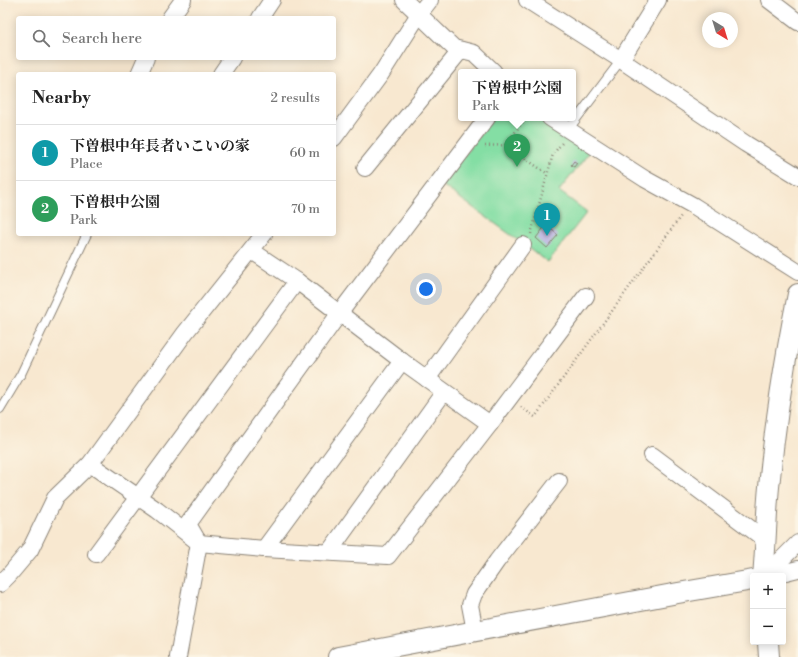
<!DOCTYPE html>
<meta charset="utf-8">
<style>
body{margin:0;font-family:"Libre Bodoni","Noto Serif JP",serif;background:#f2f2f2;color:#222}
.controls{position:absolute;right:12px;bottom:12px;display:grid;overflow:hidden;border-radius:4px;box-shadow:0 2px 10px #0003}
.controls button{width:36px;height:36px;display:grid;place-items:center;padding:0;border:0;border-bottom:1px solid #e0e0e0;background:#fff;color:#222;font:20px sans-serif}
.compass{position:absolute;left:702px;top:12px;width:36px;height:36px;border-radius:50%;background:#fff;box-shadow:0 2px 10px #0003;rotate:142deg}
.you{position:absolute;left:426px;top:289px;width:14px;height:14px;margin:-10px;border:3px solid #fff;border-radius:50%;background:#1a73e8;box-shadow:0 0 0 6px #1a73e833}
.badge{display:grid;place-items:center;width:26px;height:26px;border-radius:50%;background:#0f766e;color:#fff;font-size:13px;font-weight:700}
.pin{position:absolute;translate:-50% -33px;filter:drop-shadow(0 1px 2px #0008)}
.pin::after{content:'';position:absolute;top:21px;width:14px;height:12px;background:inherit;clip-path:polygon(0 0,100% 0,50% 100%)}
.popup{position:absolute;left:458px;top:69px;width:118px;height:52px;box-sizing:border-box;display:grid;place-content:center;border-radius:4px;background:#fff;filter:drop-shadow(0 1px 3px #0005);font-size:13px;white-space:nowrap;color:#767676}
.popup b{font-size:15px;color:#222}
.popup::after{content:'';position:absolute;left:50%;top:100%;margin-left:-8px;border:8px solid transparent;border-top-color:#fff}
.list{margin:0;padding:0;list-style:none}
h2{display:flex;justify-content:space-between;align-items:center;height:52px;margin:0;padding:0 16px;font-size:17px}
h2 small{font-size:13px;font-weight:400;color:#767676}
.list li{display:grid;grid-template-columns:26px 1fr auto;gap:12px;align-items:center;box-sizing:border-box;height:56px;padding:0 16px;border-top:1px solid #e0e0e0}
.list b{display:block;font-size:15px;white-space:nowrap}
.list p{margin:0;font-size:13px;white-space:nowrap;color:#767676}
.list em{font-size:13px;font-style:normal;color:#767676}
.icon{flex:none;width:22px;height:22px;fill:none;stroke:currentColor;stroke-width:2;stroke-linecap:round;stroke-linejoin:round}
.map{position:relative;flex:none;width:798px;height:657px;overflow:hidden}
.search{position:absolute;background:#fff;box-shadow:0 2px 10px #0003;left:16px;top:16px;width:320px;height:44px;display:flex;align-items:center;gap:10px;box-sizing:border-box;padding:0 14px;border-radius:4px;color:#767676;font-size:15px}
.panel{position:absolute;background:#fff;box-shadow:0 2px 10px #0003;left:16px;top:72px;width:320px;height:164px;border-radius:4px}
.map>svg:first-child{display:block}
</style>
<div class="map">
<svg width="798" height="657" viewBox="0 0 798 657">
<rect width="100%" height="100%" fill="#fcf5e5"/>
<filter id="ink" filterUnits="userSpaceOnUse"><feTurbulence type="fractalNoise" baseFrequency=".025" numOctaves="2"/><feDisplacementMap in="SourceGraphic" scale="8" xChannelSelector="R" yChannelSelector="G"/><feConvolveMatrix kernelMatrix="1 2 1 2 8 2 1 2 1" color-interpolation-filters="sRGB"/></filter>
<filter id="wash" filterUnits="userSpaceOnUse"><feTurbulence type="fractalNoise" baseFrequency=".012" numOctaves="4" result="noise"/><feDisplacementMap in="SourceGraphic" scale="16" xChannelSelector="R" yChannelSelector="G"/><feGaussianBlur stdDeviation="0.9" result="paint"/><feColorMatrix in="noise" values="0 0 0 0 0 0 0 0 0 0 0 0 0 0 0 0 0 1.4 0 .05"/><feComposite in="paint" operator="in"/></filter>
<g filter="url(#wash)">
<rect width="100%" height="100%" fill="#f8e8d0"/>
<!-- green -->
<path fill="#84dea4" stroke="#507d60" d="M492,118H538L565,136L592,149L559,191L587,212L548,262L442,185Z"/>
<g id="blocks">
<!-- building -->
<g fill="#b6afe2">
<path d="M574,161L577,163L574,167L571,165Z"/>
<path d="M546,225L558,235L547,248L536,238Z"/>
</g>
</g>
</g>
<g filter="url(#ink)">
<use href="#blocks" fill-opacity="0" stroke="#8a8276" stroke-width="1"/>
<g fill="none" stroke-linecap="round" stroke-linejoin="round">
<defs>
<g id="service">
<path d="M568,130L621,60"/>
<path d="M0,409L21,374L87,234"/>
</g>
<g id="minor">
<path d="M404,0L454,48L474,53L494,72"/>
<path d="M527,0L621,60L746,144L798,176"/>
<path d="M769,0L798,22"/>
<path d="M170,18L183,0"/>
<path d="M260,18L272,0"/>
<path d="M621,60L658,0"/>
<path d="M139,74L146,58"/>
<path d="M221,74L232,58"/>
<path d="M550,118L645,179L694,206L798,272"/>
<path d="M334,138L381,74L419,14L430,0"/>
<path d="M365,168L461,50"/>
<path d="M427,379L523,245"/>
<path d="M490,424L586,296"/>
<path d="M652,455L767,541"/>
<path d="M90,464L157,510L199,543L264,549L388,556L490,424L402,361L297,281L252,251"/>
<path d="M264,549L402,361"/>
<path d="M329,552L444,392"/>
<path d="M96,554L297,281"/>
<path d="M765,576L798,543"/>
<path d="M770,576L798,569"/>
<path d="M0,584L9,575L30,550L55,498L90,464L185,333L264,234"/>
<path d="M475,631L470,605L474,594L497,561L559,481"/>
<path d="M178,657L199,543L188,524L339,314L487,118"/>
</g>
<g id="tertiary">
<path d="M763,576C766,546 766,517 769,487C775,422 785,358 798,294"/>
<path d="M768,642L769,657"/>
<path d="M338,657L678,593L753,580"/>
</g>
</defs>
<!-- service casing -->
<use href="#service" stroke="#8a8276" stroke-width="10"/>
<!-- minor casing -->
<use href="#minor" stroke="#8a8276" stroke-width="18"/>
<!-- tertiary casing -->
<use href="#tertiary" stroke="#8a8276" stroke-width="22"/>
<!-- path -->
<g stroke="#8a8276" stroke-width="2.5" stroke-dasharray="1 3" stroke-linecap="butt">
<path d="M505,145L548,174"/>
<path d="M485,146L505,145L526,118"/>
<path d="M531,234L553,154L562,143"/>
<path d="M521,407L535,417L681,216"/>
</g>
<!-- service -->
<use href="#service" stroke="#fff" stroke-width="8"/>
<!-- minor -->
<use href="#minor" stroke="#fff" stroke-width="16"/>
<!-- tertiary -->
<use href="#tertiary" stroke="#fff" stroke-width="20"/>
</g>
</g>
</svg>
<div class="controls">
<button>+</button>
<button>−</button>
</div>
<svg class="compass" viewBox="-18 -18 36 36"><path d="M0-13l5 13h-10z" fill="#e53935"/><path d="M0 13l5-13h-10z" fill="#767676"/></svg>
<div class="you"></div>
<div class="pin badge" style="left:547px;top:236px;background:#0f9aa8">1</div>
<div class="pin badge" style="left:517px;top:167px;background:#2e9e5b">2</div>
<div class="popup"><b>下曽根中公園</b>Park</div>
<div class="search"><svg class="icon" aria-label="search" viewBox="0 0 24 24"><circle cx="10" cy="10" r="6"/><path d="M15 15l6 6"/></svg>Search here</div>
<section class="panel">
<h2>Nearby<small>2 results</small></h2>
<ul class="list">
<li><span class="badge" style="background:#0f9aa8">1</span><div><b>下曽根中年長者いこいの家</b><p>Place</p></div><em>60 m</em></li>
<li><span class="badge" style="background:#2e9e5b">2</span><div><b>下曽根中公園</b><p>Park</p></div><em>70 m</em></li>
</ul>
</section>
</div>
